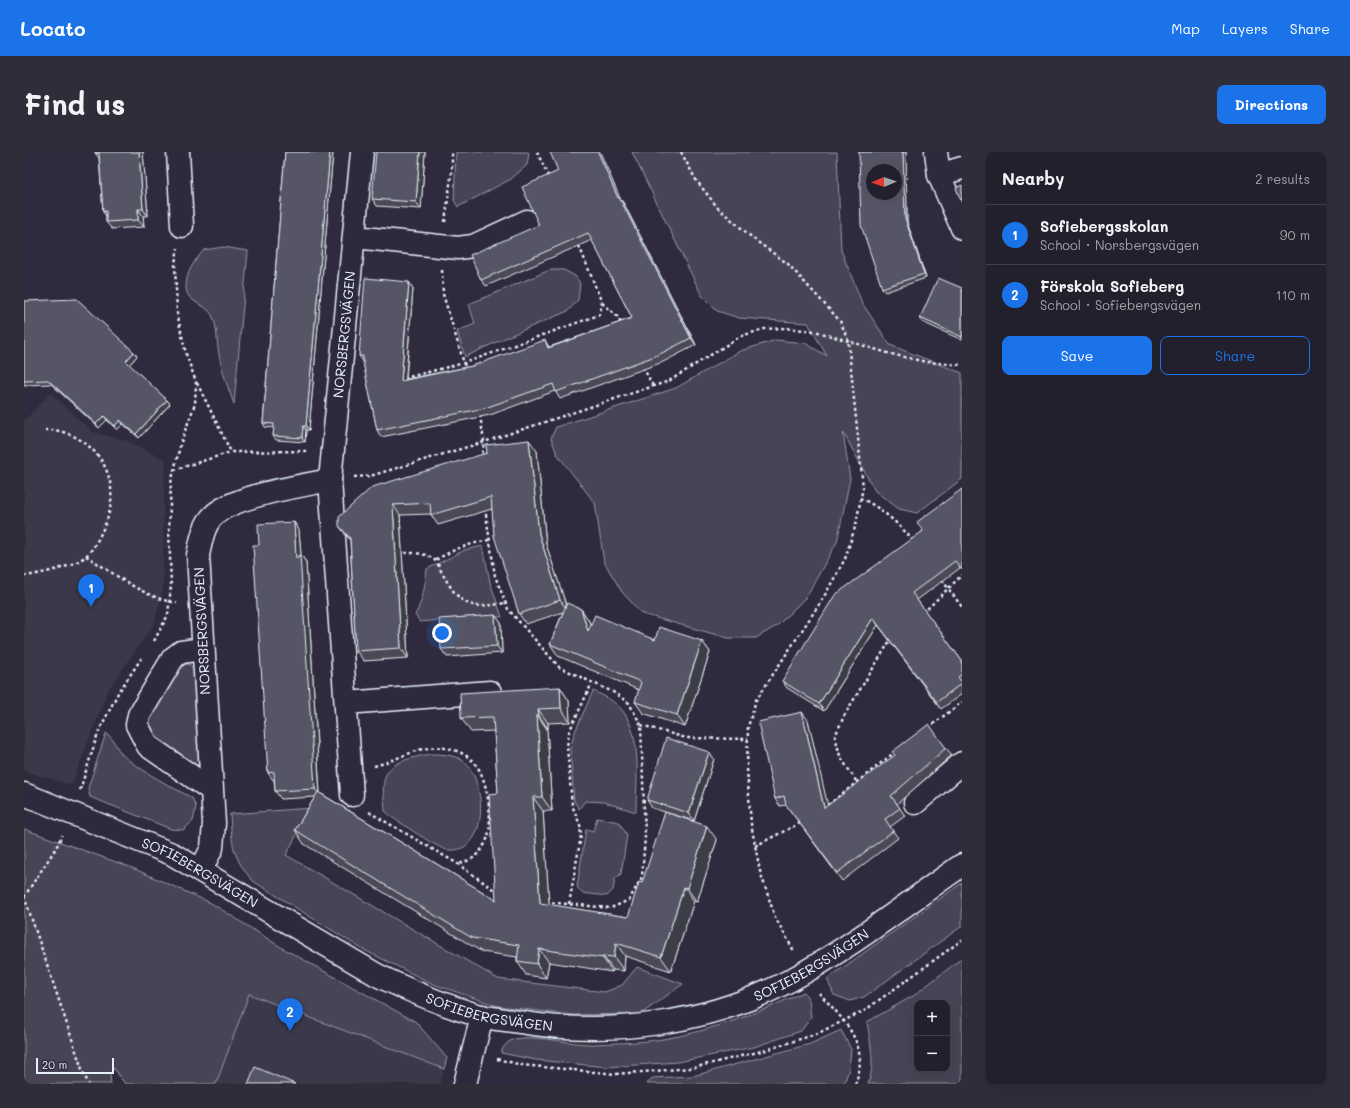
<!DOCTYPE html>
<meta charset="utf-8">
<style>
body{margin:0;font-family:Mali,sans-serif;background:#2f2d3a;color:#f1f3f6}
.controls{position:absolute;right:12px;bottom:12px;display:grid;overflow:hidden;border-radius:8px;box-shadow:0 4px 16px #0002}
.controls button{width:36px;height:36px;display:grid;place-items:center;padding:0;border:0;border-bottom:1px solid #403e4a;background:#23202e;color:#f1f3f6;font:20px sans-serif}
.compass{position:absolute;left:842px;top:12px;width:36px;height:36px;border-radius:50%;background:#23202e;box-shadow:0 4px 16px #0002;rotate:268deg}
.scale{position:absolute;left:12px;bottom:10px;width:78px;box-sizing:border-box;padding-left:4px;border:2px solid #e8f1f8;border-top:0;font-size:11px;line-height:14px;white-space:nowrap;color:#e8f1f8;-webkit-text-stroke:3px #2f2a3d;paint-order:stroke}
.you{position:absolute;left:418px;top:481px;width:14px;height:14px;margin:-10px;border:3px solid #fff;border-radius:50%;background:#1a73e8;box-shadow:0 0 0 6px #1a73e833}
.badge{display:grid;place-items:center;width:26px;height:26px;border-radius:50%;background:#1a73e8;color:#fff;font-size:13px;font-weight:700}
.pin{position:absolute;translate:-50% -33px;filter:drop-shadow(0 1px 2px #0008)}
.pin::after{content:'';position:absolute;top:21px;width:14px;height:12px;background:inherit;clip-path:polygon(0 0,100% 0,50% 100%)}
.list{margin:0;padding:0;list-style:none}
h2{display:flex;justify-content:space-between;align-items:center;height:52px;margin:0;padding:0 16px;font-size:17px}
h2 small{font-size:13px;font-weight:400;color:#a3a3aa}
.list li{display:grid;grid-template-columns:26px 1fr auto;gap:12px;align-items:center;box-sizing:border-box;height:60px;padding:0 16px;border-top:1px solid #403e4a}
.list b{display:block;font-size:15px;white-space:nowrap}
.list p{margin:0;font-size:13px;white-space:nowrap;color:#a3a3aa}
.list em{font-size:13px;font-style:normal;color:#a3a3aa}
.actions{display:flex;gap:8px;padding:12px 16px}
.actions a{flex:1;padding:9px 0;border:1px solid #1a73e8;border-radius:8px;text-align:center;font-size:14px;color:#1a73e8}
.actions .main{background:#1a73e8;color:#fff}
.map{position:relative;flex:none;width:938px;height:932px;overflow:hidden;border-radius:8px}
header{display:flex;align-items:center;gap:24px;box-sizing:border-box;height:56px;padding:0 20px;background:#1a73e8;color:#fff}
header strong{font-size:19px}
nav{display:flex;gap:22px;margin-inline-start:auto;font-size:14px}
.intro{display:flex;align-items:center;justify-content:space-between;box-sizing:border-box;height:96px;padding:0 24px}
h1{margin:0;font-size:28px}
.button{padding:10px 18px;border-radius:8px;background:#1a73e8;color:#fff;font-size:14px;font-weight:700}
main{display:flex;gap:24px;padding:0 24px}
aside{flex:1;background:#23202e;border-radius:8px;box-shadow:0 4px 16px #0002}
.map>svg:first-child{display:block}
</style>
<header>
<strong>Locato</strong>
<nav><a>Map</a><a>Layers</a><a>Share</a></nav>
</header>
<div class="intro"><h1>Find us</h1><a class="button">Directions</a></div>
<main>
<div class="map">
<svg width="938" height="932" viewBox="0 0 938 932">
<rect width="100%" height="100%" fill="#2f2a3d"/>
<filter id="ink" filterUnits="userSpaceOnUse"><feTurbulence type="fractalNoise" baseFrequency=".025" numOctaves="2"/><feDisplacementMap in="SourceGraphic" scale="8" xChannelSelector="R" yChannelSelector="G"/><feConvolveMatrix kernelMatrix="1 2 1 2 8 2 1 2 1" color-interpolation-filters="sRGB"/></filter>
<g filter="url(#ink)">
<!-- built -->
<g fill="#3b3749">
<path d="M26,241L69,280L101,288L142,308L140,331L139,437L130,472L83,540L48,633L0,619V269Z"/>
<path d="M224,842L420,917L416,932H192Z"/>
</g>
<!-- green -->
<g fill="#464455" stroke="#979aa6" fill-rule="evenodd">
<path d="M432,0H504L505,1L503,13L487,27L434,55L430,48Z"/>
<path d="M608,0H813L817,98L838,151L866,193L938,221V327L893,361L875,357L851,339L819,280L826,327L813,390L782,445L754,473L732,486H704L618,462L598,440L580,410L571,351L533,302L527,286L532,275L652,236L716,199L752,188L781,191L803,204L784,171L715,166L693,159L678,144Z"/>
<path d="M199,95L224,99L210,252C204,236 198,220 195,202C192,188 194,176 188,163C182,151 163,152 162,136C162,119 170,110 180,98Z"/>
<path d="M526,118H540L551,124L556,131L554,148L544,159L483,185L441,205L433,179L451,172L445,152Z"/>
<path d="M459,394L466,430L478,465H446L396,470L391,463C399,449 401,433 403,417L441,398Z"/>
<path d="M165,512L172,519L177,607L175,613L167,614C155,604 131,590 125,577C120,565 145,529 152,517L158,513Z"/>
<path d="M569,539C579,543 592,550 598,558C619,585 612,628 612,660L580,650L561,649L555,657L550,649L546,598L550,582Z"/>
<path d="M82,581C91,587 93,600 103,607C123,622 146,634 168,646L172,655L169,669L159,678L147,677L66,645L64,636Z"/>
<path d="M405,602C417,602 428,602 438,608C461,622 469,702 424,698C414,697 379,672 369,666L361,659C361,650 358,639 360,630C362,609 389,606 405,602Z"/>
<path d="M287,656L262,703L474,827L581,840L598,833L613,815L659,832L617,862L549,863L474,854L409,832L338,797L229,729C208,705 208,693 206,662Z"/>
<path d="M573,666L595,670L603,683L597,722L591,727L589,738L583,744L558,741L553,735L562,677L569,679Z"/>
<path d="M0,677L106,715L187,751L260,797L392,870L423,906L420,917L225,842L192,932H101L90,916L86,923L87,932H0Z"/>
<path d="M938,731V774L840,845L826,849L810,843L803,827Z"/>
<path d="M938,806V932H844C852,912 846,890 843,870L889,844ZM893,851H923V917H893Z"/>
<path d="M780,840L785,848L787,865L777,879L730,895L654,910L583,915L512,908L477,901C479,895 482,891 488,888C505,881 549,893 570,892C588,891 606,891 624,889C678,883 731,862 780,840Z"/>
<path d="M817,878L827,897L825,917L820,932H623L628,926L669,924L786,892Z"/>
</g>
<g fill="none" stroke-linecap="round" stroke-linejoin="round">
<defs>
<g id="minor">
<path d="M154,0L158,74"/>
<path d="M912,0L915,23L938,76"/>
<path d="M915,23L938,16"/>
<path d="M331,85L434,96L449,94L503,69"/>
<path d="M179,497L157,500L149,506L115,563L113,573L124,594L186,637"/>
<path d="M322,551L466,540"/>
<path id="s1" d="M0,642L148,702L353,823C386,839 421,854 457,864C469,867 483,868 495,870C586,885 683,872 765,829C826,796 882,752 938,713"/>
<path id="s2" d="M328,643L306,328L338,0"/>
<path d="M891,651L938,611"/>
<path d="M177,718L188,696L190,671L174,403C177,390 179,374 189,364C208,344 277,334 306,328"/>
<path d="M441,932L458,864"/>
</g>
</defs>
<!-- minor casing -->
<use href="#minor" stroke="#e8f1f8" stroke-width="25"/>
<!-- path -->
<g stroke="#e8f1f8" stroke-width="2.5" stroke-dasharray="3 3" stroke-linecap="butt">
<path d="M513,0L525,26"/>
<path d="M657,0L672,28L694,56L731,88L764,112L816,169L824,188L839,335L832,372L821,407L798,448L732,548L724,575L723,617L727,672L736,719L751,765L770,799"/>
<path d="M421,70L428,17V0"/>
<path d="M418,118L419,142L442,218"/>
<path d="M578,151L594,165L597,171"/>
<path d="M619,215L629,234"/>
<path d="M380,226L440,211L575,163L578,151L554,91"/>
<path d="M173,231L207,300"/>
<path d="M456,263L460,290L458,305"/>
<path d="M150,318L207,300L284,299"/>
<path d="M330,325L346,324L460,290L645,229L717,184L740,177L761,176L791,179L867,202L902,210L938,213"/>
<path d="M836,346C858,356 873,371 889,388"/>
<path d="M461,356L471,424L484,457L535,515L589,540L605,551L617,573L621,685L618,725L605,748L587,756L522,750"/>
<path d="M375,401C385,401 398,400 406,405C412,407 415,414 417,419C436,453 443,458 481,451"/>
<path d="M62,404C90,421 120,446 153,451"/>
<path d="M412,408C429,397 445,392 465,388"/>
<path d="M0,424C16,422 51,415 63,403C70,396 75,386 79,377C99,337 82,294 39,280C33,278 26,278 21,278"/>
<path d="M918,428L938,455"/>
<path d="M899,461L938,423"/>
<path d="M130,489L144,463L147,434L145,376L147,331L157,290L171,252L172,230L162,202L153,161L151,111L154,96"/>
<path d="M617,573L662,586L724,587"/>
<path d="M904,576L938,550"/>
<path d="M350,614C376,608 398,590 426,597C436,599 446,605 452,613C463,626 469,667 464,684C463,688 460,694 457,698C453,706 443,709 435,712"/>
<path d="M832,629L816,604L811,584L821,562L867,487"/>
<path d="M56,638L74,581L94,541L119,504"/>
<path d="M804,653L871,600"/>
<path d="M345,660L434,712L473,740"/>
<path d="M731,694L778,670"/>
<path d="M0,744L60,923L65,932"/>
<path d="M0,745L32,696L38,683"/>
<path d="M545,752L557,684L556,673L548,653L543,595L545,580L568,531"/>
<path d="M795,841C820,868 847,893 831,932"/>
<path d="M473,907L498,913L592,922L668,916L742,898L792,882L840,859L938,788"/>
</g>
<!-- minor -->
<use href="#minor" stroke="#2f2a3d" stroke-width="22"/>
</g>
<!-- wall -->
<g fill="#4b4957" stroke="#e8f1f8">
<path d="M119,0L124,64H119L120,75L88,77L82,70V64L79,60L75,6L71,1Z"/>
<path d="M261,0H309L285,278H282L281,290L252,288L249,284L250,276L241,275L239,271Z"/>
<path d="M401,0L397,57L353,54L348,47Z"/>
<path d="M835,0H882L883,70L902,126L861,140L858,136Z"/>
<path d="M534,19L596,46L600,52L672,193L639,210L536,247L531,239L466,263L357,285L353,278L339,209L335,204L385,130L389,137L382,227L448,214L525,195L608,166L568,88L462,134L457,128L515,73Z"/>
<path d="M938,136V188L898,170L896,166Z"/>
<path d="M0,149L110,200L113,204L105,213L143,248L146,252L115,286L99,272L93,278L83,268L75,276L27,232L0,233Z"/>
<path d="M513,299L522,392L542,453L557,457L565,469L567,473L631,488L678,489L686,500L661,575L619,561L611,550L615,538L534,504L526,492L539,460L502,472L495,462L468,357L414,373L407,363V362L376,363L384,506L340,509L332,499L326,388L315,374Z"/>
<path d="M938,337L936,416L893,448L938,509V542L917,557L854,473L800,559L763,536L758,529Z"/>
<path d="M270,370L275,378L277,403L282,410L296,641L472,748L474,641L470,579L447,580L437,566L536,535L545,549L546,570L524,571V577H523L528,659H519L525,753L604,765L618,731L693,688L673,750L670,749L647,819L601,804L600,819L589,818L588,820L525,810L522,826L502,823L493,809V805L458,800L280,692L271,678L291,645L257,647L251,639L250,628H249L244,621L235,393Z"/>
<path d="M471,463L477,471L478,501L423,505L417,497Z"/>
<path d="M784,568L803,653L922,596L928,603L873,652L881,664L866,675L874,686L818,729L762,653L756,654L751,647Z"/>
<path d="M690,607L670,669L628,656L623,648Z"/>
</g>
<!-- shaded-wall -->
<g fill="#3d3c47" stroke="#e8f1f8">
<path d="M115,0H119L124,64L119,57Z"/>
<path d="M306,0H309L285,278L282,274Z"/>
<path d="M396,0H401L397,57L392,50Z"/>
<path d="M574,0H576L596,46L600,52L672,193L667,186L594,46Z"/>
<path d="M879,0H882L883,70L902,126L900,122L881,66Z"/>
<path d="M114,57L119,64L120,75L114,68Z"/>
<path d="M385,130L389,137L381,235L377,229Z"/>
<path d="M521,188L525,195L528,203L524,196Z"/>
<path d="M110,200L113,204L105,213L102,209Z"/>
<path d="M143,248L146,252L115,286L112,282Z"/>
<path d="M80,264L83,268L75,276L72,272Z"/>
<path d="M96,268L99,272L93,278L91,274Z"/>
<path d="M279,274L282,278L281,290L278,286Z"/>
<path d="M505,288L513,299L522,392L544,459L536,448L515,382Z"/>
<path d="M369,353L376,363L384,506L377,496Z"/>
<path d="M270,370L275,378L277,403L282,410L296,644L291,637L272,407Z"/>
<path d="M557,457L565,469L572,491L564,479Z"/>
<path d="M471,463L477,471L478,501L473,494Z"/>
<path d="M849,466L854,473L800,559L795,552Z"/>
<path d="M678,489L686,500L661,575L653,563Z"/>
<path d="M536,535L545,549L546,570L537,556Z"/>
<path d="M514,557L524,571V577L515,563Z"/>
<path d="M778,560L784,568L806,663L800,656Z"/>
<path d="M513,563L523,577L528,659L518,645Z"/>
<path d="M685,600L690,607L670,669L665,661Z"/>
<path d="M509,645L519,659L526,765L516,751Z"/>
<path d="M683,674L693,688L673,750L663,736Z"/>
<path d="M660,735L670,749L647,819L637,805Z"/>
<path d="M592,791L601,804L600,819L590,805Z"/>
<path d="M515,797L525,810L522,826L513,812Z"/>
<path d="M579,804L589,818L588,820L579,806Z"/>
</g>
<!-- building -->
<g fill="#575565" stroke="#e8f1f8" fill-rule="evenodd">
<path d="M71,0H115L119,57H114V68L82,70V59L79,60L75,1H71Z"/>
<path d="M261,0H306L282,274H279L278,286L249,284L250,272L239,271Z"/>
<path d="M352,0H396L392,50L348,47Z"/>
<path d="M526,0H574L594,46L595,45L667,186L634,203L532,240L529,232L461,256L353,278L339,210V204H335L341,126L385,130L377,229L448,214L521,188L524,196L608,166L564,81L457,128L446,103L515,73L498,35L534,19Z"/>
<path d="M835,0H879L881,66L900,122L858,136L837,73ZM848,18H872V42H848Z"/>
<path d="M938,33V51L932,36Z"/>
<path d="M914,126L938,136V185L896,166Z"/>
<path d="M53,147L110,200L102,209L143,248L112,282L96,268L91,274L80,264L72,272L24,228L0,229V149Z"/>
<path d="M505,288L515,382L536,448L495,462L470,384L467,345L407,363L406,351L369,353L377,496L332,499L326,386L315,374V365L348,335L463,301L462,293Z"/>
<path d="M938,337V418L931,409L888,441L938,509V522L934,525L938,531L913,550L849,466L795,552L758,529L811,443L899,379L893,370Z"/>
<path d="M270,370L272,407L276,403L291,637L251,639L250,620L244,621L229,393H235L234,372Z"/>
<path d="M543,451L557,457L564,479L571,463L631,488L635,475L678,489L653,563L611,550L617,530L526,492Z"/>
<path d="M471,463L473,494L417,497L415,467Z"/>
<path d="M536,535L537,556L514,557L515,563H513L518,645H509L516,751L604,765L615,730L618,731L641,660L683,674L663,736L660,735L637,805L592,791L590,805L579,804V806L515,797L513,812L493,809L495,793L448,786L271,678L294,640L472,748L465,642L474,641L469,565L437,566L436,541Z"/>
<path d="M778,560L800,656L871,603L868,600L905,572L922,596L867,644L876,656L861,667L869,679L813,721L762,653L760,644L751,647L734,570Z"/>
<path d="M642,586L685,600L665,661L623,648Z"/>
<path d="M231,915L271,932H224Z"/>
</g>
</g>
<g text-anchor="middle" stroke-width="3" stroke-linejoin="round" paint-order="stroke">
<!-- street labels -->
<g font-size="14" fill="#e8f1f8" stroke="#2f2a3d">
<text dy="5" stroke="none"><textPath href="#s2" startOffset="462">NORSBERGSVÄGEN</textPath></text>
<text transform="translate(178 479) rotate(-93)" y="5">NORSBERGSVÄGEN</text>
<text dy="5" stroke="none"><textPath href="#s1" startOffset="193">SOFIEBERGSVÄGEN</textPath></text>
<text dy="5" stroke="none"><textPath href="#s1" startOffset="853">SOFIEBERGSVÄGEN</textPath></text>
<text dy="5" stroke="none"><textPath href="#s1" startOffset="517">SOFIEBERGSVÄGEN</textPath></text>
</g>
</g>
</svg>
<div class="controls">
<button>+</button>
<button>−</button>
</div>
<svg class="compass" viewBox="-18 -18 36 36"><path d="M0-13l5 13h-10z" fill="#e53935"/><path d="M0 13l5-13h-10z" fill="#a3a3aa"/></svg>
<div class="scale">20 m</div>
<div class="you"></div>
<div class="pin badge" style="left:67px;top:455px">1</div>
<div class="pin badge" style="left:266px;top:879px">2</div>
</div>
<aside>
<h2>Nearby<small>2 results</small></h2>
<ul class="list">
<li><span class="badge">1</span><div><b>Sofiebergsskolan</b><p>School · Norsbergsvägen</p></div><em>90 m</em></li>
<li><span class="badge">2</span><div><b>Förskola Sofieberg</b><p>School · Sofiebergsvägen</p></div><em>110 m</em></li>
</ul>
<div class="actions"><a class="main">Save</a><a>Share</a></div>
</aside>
</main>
